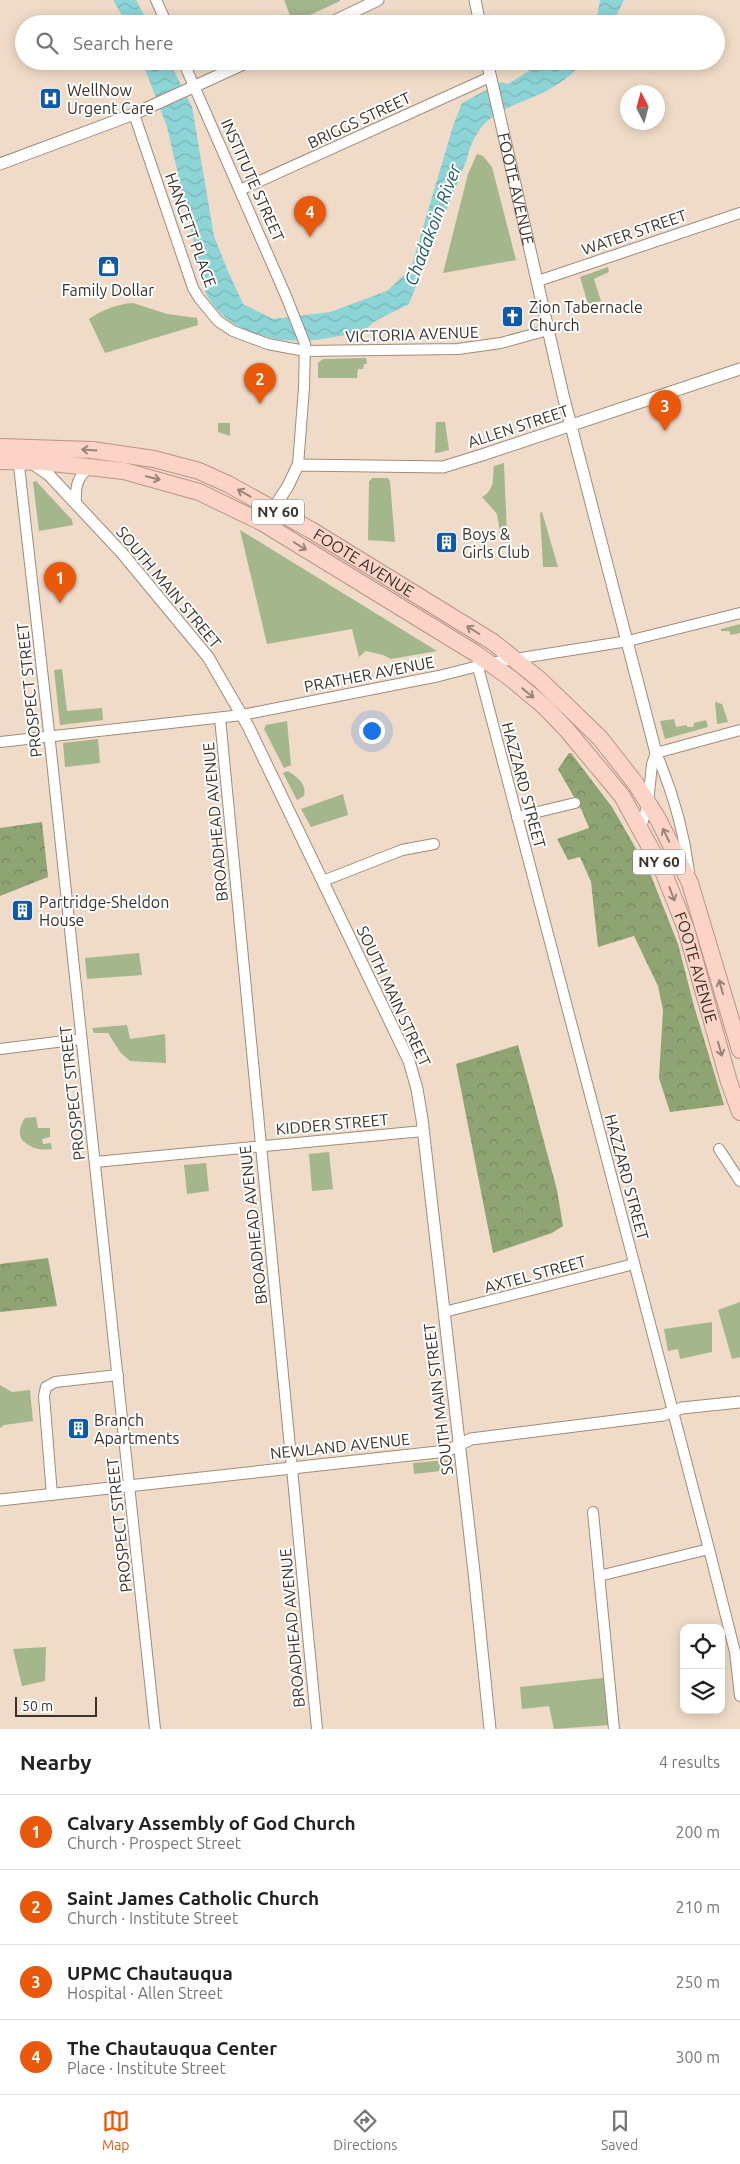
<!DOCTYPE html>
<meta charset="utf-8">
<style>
body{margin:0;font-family:Ubuntu,sans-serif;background:#f2f2f2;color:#222}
.controls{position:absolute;right:15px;bottom:15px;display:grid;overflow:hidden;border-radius:10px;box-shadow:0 2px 12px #0003}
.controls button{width:45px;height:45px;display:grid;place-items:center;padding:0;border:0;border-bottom:1px solid #e0e0e0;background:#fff;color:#222;font:25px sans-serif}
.compass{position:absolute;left:620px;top:85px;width:45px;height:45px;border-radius:50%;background:#fff;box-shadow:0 2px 12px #0003;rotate:354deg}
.scale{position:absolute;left:15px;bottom:12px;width:82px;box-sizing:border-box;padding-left:5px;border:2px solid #39322a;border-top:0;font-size:14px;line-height:18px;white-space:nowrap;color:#39322a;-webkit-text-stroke:4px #fff;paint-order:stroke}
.you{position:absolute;left:371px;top:730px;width:18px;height:18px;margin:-12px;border:4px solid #fff;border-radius:50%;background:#1a73e8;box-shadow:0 0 0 8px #1a73e833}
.badge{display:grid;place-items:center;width:32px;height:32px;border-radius:50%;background:#ea580c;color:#fff;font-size:16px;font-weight:700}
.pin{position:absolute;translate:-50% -41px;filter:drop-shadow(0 1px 2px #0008)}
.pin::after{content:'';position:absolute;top:26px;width:18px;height:15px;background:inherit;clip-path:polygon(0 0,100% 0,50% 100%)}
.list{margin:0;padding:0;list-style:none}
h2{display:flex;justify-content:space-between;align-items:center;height:65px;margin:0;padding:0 20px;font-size:21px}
h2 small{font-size:16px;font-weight:400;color:#767676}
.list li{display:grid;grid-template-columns:32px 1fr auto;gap:15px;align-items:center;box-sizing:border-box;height:75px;padding:0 20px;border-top:1px solid #e0e0e0}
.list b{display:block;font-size:19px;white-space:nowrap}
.list p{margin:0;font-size:16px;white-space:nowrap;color:#767676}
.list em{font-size:16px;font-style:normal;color:#767676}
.icon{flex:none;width:28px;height:28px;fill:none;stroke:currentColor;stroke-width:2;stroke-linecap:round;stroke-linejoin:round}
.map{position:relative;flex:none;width:740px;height:1729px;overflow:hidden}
.search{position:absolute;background:#fff;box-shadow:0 2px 12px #0003;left:15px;right:15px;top:15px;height:55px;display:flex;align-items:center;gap:12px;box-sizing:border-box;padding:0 18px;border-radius:28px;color:#767676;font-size:19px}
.sheet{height:365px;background:#fff}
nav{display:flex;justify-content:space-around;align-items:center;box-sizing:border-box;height:70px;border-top:1px solid #e0e0e0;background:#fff;font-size:14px;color:#767676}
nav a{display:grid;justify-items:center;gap:2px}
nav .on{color:#ea580c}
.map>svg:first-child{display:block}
</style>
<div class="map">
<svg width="740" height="1729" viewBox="0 0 740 1729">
<defs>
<pattern id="forest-crowns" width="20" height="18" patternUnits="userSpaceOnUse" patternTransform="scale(1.25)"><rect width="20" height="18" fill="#8fa473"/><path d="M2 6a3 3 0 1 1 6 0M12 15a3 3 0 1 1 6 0" fill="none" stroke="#76865f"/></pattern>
<pattern id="water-waves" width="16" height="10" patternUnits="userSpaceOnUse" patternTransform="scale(1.25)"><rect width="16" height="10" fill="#8cd4d6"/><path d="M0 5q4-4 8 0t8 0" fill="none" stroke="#7ab6b8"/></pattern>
</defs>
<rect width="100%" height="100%" fill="#efdbc7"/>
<!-- grass -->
<g fill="#a3b68c">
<path d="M284,0H340V1L293,23Z"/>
<path d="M477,154L483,156L492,167L516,260L443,273L468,174Z"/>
<path d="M608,267L609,272L594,279L601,301L588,304L580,277Z"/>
<path d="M133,303L167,314L197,318L198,325L105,353L89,319C102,310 117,304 133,303Z"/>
<path d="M366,358L367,364H364L363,369H358L357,378H318V363L323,359Z"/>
<path d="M436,422H445L449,450L437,453H435Z"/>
<path d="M218,423H230V436L218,432Z"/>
<path d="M504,463V464L507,534L500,533L497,514L482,497C496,489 492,479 494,466Z"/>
<path d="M372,478H388L390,482L395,542L368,540L369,482Z"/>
<path d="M36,481L72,520L73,525L39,531L33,482Z"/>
<path d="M542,512L558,567H543L540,513Z"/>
<path d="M240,530L437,651L391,659L383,655L366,651L359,657L352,629L267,644Z"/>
<path d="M740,624V633L731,635L729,631H721V629Z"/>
<path d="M62,669L67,711L102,708L103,720L60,725L54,670Z"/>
<path d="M715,702L722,704L728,722L717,724Z"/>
<path d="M674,719L676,727L687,725V727H693L694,723L706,720L708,727L665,739L660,721Z"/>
<path d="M287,721L291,765L284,768L264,729L266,725Z"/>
<path d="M98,739L100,763L65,767L63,743Z"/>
<path d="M288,771C297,777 307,784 304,796L297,800L283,773Z"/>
<path d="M343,794L348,815L311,827L301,809Z"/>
<path d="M139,953L142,975L87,979L85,958Z"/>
<path d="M127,1025L130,1039L165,1034L166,1063L130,1061L120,1052L108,1033H94L92,1028Z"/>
<path d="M36,1117L38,1128H50V1137L42,1139L43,1144L51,1143L52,1149C39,1151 31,1148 22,1140C18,1132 20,1125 25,1118Z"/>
<path d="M329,1152L333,1189L312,1191L309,1154Z"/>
<path d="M206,1163L209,1191L187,1194L184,1165Z"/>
<path d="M740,1302V1357L732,1359L718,1310Z"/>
<path d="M712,1322V1352L680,1359L678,1349L668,1351L664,1329Z"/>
<path d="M0,1385L12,1392L30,1390L33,1421L4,1425L0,1428Z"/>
<path d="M447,1460L450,1470L414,1474L413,1463Z"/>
<path d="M46,1647L45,1681L22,1686L13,1649Z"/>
<path d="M603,1678L609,1725L554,1729L549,1706L522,1709L520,1687Z"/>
</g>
<!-- forest -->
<g fill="url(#forest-crowns)">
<path d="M569,753H571L612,807L650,873L678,944L694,1006L724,1105L670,1112L659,1078L663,1010L658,986L634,936L598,947L591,882L580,857L568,860L557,839L589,828L582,811L558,769Z"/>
<path d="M42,822L48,877L0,896V828Z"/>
<path d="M518,1045L557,1190L563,1226L552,1233L493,1253L456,1064Z"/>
<path d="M48,1258L57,1306L0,1312V1264Z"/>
</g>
<!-- water -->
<g fill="url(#water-waves)">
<path d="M113,0H136L149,24H127Z"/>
<path d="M600,0H624L612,24H591L597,18Z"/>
<path d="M142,61H169L192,107L214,236L227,269L243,304L273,319L330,312L387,291L411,268L454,123L462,103L501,82L508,84L545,61H585C577,68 570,76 561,82C522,109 480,103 467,159L409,304C398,310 385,315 374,322C370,325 367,329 362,331C355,334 347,335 339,336C292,347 232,341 206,294L167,127Z"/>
</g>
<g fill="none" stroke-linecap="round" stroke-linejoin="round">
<defs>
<g id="minor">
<path d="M156,0L167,24"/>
<path d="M183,61L286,296L305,344L304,388L298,465"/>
<path d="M134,114L193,288L199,298L218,321L233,331L268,344L305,351L458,349L501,343L548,330"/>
<path d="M240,190L490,77"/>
<path d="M538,281L740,213"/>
<path d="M18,457L48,723L155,1729"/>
<path d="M76,504C75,486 77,477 91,466"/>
<path d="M478,667L709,1549L735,1652L740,1696"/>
<path d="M220,718L317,1729"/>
<path d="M0,742L242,715L439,676L490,663L628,641L740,613"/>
<path d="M656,753C672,790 684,832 689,872"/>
<path d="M656,753L740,730"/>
<path d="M517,817L575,803"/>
<path d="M641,828L648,803L652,764L656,753"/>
<path d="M323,881L402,850L434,844"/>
<path d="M0,1049L81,1039"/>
<path d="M719,1149L740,1181"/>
<path d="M95,1162L423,1131"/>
<path d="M444,1312L634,1264"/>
<path d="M52,1495L44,1396L46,1387L55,1382L118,1375"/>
<path d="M593,1512L614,1729"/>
<path d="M599,1576L709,1549"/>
</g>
<g id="tertiary">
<path d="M475,0L480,24"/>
<path d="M328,24L378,0"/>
<path id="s1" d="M487,61L563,395L656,753"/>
<path d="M0,164L134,114L250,61"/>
<path d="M29,461L49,475L122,553L208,657L248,726L409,1061L417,1089L422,1119L474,1572L490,1729"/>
<path d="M270,514L288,486L298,465L443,467L482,455L740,369"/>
<path d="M0,1500L447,1451L471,1439L663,1415L682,1408L740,1402"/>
</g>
<g id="trunk">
<path id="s2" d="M0,447L92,450L154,459L199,471L228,484L311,530L493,642L540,680L600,738L636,784L658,819L690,883L740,1050"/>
<path id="s3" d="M0,461L43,462L124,471L199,492L263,523L475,653L509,677L544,706L567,730L622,796L663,871L686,929L729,1082L740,1112"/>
</g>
</defs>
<!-- minor casing -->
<use href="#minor" stroke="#9f8c7a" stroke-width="12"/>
<!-- tertiary casing -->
<use href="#tertiary" stroke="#9f8c7a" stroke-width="13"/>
<!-- trunk casing -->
<use href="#trunk" stroke="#b89487" stroke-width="18"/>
<!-- minor -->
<use href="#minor" stroke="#fff" stroke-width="10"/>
<!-- tertiary -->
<use href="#tertiary" stroke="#fff" stroke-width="11"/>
<!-- trunk -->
<use href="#trunk" stroke="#fcd4c7" stroke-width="16"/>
</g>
<!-- one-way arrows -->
<defs><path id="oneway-shaft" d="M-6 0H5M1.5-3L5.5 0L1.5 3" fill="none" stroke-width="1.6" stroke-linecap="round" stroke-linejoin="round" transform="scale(1.25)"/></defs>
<g stroke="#9a8378">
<use href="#oneway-shaft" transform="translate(89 450) rotate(-176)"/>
<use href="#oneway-shaft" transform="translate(153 478) rotate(14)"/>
<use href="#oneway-shaft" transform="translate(244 493) rotate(-151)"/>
<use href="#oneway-shaft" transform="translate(300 546) rotate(32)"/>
<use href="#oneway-shaft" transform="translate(473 630) rotate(-148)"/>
<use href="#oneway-shaft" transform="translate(528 693) rotate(40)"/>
<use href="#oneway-shaft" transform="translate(666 835) rotate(-116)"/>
<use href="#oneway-shaft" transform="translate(672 894) rotate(69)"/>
<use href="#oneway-shaft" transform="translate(721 987) rotate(-106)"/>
<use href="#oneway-shaft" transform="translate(720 1049) rotate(74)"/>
</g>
<!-- icons -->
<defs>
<symbol id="hospital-square" viewBox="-11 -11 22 22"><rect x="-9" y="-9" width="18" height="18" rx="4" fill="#0e5aa9" stroke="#fff"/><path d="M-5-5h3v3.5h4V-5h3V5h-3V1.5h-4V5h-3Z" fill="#fff"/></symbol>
<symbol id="shop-square" viewBox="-11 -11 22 22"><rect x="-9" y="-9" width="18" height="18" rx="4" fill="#0e5aa9" stroke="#fff"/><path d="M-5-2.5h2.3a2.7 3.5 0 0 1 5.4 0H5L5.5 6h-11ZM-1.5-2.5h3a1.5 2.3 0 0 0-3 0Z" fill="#fff"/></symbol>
<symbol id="church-square" viewBox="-11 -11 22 22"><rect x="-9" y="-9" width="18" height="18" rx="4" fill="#0e5aa9" stroke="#fff"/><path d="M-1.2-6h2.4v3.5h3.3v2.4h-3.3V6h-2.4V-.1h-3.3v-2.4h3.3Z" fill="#fff"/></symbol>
<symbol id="building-square" viewBox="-11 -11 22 22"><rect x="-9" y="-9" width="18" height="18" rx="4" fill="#0e5aa9" stroke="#fff"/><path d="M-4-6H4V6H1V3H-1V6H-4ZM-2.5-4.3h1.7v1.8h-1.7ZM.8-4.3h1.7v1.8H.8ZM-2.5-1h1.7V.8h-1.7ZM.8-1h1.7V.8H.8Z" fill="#fff"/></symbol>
</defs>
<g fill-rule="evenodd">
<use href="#hospital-square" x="38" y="86" width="25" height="25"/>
<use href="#shop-square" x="96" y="254" width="25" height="25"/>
<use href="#church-square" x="500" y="304" width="25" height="25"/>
<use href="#building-square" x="434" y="530" width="25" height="25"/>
<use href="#building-square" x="10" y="898" width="25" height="25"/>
<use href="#building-square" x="66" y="1416" width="25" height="25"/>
</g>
<g text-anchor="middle" stroke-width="4" stroke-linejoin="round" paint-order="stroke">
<!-- shield labels -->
<g fill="#fff" stroke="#74706a" stroke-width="1">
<rect x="252" y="499.5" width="52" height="25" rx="4"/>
<rect x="633" y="849.5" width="52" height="25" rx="4"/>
</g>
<g font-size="15" font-weight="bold" fill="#39322a">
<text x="278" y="517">NY 60</text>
<text x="659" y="867">NY 60</text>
</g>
<!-- poi labels -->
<g font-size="16" fill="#39322a" stroke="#fff" text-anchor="start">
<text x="67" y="96">WellNow<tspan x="67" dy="18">Urgent Care</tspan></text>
<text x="108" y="296" text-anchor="middle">Family Dollar</text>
<text x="529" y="313">Zion Tabernacle<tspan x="529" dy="18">Church</tspan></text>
<text x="462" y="540">Boys &amp;<tspan x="462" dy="18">Girls Club</tspan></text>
<text x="39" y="908">Partridge-Sheldon<tspan x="39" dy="18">House</tspan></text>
<text x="94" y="1426">Branch<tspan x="94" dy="18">Apartments</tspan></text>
</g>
<!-- street labels -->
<g font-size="16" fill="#39322a" stroke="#fff">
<text transform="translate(359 120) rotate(-25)" y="6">BRIGGS STREET</text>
<text transform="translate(253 180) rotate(66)" y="6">INSTITUTE STREET</text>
<text dy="6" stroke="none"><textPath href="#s1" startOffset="131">FOOTE AVENUE</textPath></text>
<text transform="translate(191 230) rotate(70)" y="6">HANCETT PLACE</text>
<text transform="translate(634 232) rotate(-19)" y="6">WATER STREET</text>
<text transform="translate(412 334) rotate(-2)" y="6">VICTORIA AVENUE</text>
<text transform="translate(518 426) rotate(-18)" y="6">ALLEN STREET</text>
<text dy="6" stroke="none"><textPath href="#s2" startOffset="390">FOOTE AVENUE</textPath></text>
<text transform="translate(169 587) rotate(50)" y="6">SOUTH MAIN STREET</text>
<text transform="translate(369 674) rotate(-11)" y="6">PRATHER AVENUE</text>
<text transform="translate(29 690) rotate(-96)" y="6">PROSPECT STREET</text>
<text transform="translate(524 785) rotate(75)" y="6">HAZZARD STREET</text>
<text transform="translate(215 822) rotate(-95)" y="6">BROADHEAD AVENUE</text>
<text dy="6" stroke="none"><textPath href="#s3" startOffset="916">FOOTE AVENUE</textPath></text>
<text transform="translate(394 996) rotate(65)" y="6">SOUTH MAIN STREET</text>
<text transform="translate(72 1093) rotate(-96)" y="6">PROSPECT STREET</text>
<text transform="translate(332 1124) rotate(-5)" y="6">KIDDER STREET</text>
<text transform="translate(627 1177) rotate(75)" y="6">HAZZARD STREET</text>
<text transform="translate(253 1225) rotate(-96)" y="6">BROADHEAD AVENUE</text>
<text transform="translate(535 1274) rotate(-15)" y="6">AXTEL STREET</text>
<text transform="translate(438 1399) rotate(-97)" y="6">SOUTH MAIN STREET</text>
<text transform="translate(340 1446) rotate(-6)" y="6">NEWLAND AVENUE</text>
<text transform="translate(119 1525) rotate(-96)" y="6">PROSPECT STREET</text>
<text transform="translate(292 1628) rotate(-95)" y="6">BROADHEAD AVENUE</text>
</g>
<!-- water labels -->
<g font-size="18" font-style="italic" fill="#1c5a5c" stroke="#fff">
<text transform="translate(433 225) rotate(-69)" y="6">Chadakoin River</text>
</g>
</g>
</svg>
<div class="controls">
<button><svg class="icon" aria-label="locate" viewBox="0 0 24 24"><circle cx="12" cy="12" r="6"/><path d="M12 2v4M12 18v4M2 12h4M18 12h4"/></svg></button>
<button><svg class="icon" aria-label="layers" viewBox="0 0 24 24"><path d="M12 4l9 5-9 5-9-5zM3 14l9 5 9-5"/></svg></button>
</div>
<svg class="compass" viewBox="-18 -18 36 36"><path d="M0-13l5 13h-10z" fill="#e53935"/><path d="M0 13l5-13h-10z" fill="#767676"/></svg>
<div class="scale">50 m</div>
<div class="you"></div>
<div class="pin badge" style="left:60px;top:603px">1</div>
<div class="pin badge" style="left:260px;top:404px">2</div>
<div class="pin badge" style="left:665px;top:431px">3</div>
<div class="pin badge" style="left:310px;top:237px">4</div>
<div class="search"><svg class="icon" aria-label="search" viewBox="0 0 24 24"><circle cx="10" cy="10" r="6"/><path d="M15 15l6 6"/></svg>Search here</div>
</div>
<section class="sheet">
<h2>Nearby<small>4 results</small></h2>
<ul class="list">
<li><span class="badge">1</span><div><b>Calvary Assembly of God Church</b><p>Church · Prospect Street</p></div><em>200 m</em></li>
<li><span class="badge">2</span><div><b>Saint James Catholic Church</b><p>Church · Institute Street</p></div><em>210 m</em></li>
<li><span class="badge">3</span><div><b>UPMC Chautauqua</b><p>Hospital · Allen Street</p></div><em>250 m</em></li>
<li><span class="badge">4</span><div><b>The Chautauqua Center</b><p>Place · Institute Street</p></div><em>300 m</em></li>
</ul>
</section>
<nav>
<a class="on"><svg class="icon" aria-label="map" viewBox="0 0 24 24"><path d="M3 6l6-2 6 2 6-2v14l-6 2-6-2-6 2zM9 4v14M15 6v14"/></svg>Map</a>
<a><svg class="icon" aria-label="directions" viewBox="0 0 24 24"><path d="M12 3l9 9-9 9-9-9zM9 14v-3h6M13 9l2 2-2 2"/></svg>Directions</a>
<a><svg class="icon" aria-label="saved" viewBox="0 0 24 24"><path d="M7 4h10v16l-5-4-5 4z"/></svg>Saved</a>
</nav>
